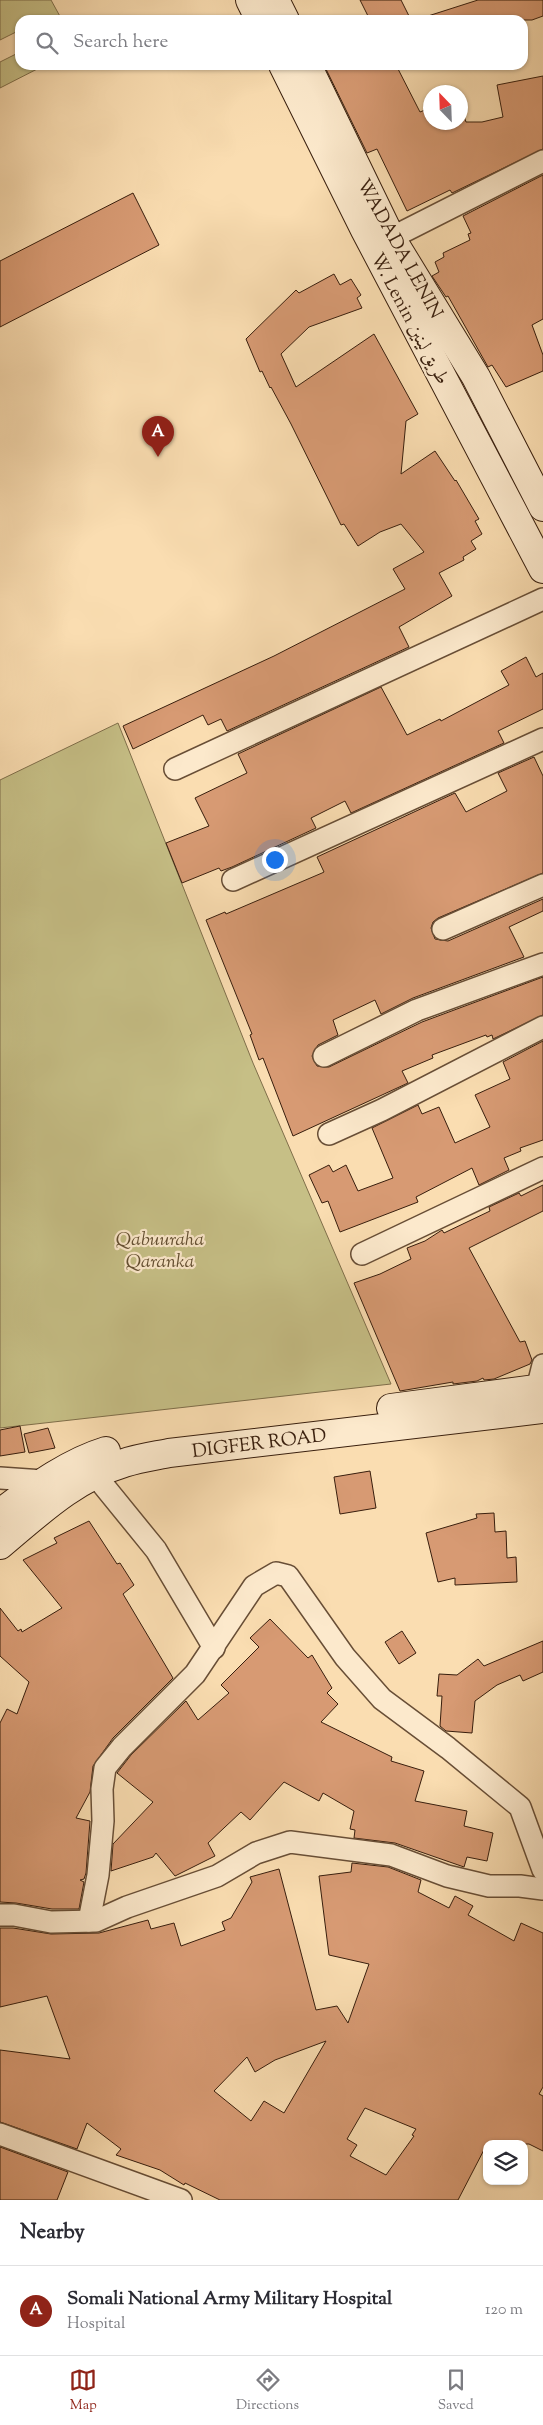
<!DOCTYPE html>
<meta charset="utf-8">
<style>
body{margin:0;font-family:"Sorts Mill Goudy",Amiri,serif;background:#f2f2f3;color:#2b2b33}
.controls{position:absolute;right:15px;bottom:15px;display:grid;overflow:hidden;border-radius:10px;box-shadow:0 1px 4px #0004}
.controls button{width:45px;height:45px;display:grid;place-items:center;padding:0;border:0;border-bottom:1px solid #e1e1e2;background:#fff;color:#2b2b33;font:25px sans-serif}
.compass{position:absolute;left:423px;top:85px;width:45px;height:45px;border-radius:50%;background:#fff;box-shadow:0 1px 4px #0004;rotate:337deg}
.you{position:absolute;left:274px;top:859px;width:18px;height:18px;margin:-12px;border:4px solid #fff;border-radius:50%;background:#1a73e8;box-shadow:0 0 0 8px #1a73e833}
.badge{display:grid;place-items:center;width:32px;height:32px;border-radius:50%;background:#8f2418;color:#fff;font-size:16px;font-weight:700}
.pin{position:absolute;translate:-50% -41px;filter:drop-shadow(0 1px 2px #0008)}
.pin::after{content:'';position:absolute;top:26px;width:18px;height:15px;background:inherit;clip-path:polygon(0 0,100% 0,50% 100%)}
.list{margin:0;padding:0;list-style:none}
h2{display:flex;justify-content:space-between;align-items:center;height:65px;margin:0;padding:0 20px;font-size:21px}
h2 small{font-size:16px;font-weight:400;color:#7c7c81}
.list li{display:grid;grid-template-columns:32px 1fr auto;gap:15px;align-items:center;box-sizing:border-box;height:90px;padding:0 20px;border-top:1px solid #e1e1e2}
.list b{display:block;font-size:19px;white-space:nowrap}
.list p{margin:0;font-size:16px;white-space:nowrap;color:#7c7c81}
.list em{font-size:16px;font-style:normal;color:#7c7c81}
.icon{flex:none;width:28px;height:28px;fill:none;stroke:currentColor;stroke-width:2;stroke-linecap:round;stroke-linejoin:round}
.map{position:relative;flex:none;width:543px;height:2200px;overflow:hidden}
.search{position:absolute;background:#fff;box-shadow:0 1px 4px #0004;left:15px;right:15px;top:15px;height:55px;display:flex;align-items:center;gap:12px;box-sizing:border-box;padding:0 18px;border-radius:15px;color:#7c7c81;font-size:19px}
.sheet{height:155px;background:#fff}
nav{display:flex;justify-content:space-around;align-items:center;box-sizing:border-box;height:70px;border-top:1px solid #e1e1e2;background:#fff;font-size:14px;color:#7c7c81}
nav a{display:grid;justify-items:center;gap:2px}
nav .on{color:#8f2418}
.map>svg:first-child{display:block}
</style>
<div class="map">
<svg width="543" height="2200" viewBox="0 0 543 2200">
<rect width="100%" height="100%" fill="#faddb1"/>
<filter id="stains"><feTurbulence type="fractalNoise" baseFrequency=".004" numOctaves="4"/><feColorMatrix values="0 0 0 0 .2 0 0 0 0 .09 0 0 0 0 .02 0 0 0 .5 -.17"/></filter>
<radialGradient id="worn" r=".72"><stop offset=".6" stop-color="#630" stop-opacity="0"/><stop offset="1" stop-color="#630" stop-opacity=".3"/></radialGradient>
<!-- green -->
<g fill="#c6bf86" stroke="#7f6e4a">
<path d="M0,0H51L62,20H20V38L16,32L0,40Z"/>
<path d="M20,52V65H45L0,88V62Z"/>
<path d="M118,723L253,1063L391,1384L0,1428V780Z"/>
</g>
<!-- building -->
<g fill="#d79a73" stroke="#381e0d" fill-rule="evenodd">
<path d="M360,0H401L411,20H370Z"/>
<path d="M478,0H543V16L532,20H429L428,16Z"/>
<path d="M324,65H396L420,112L430,108V122H460V105L466,122H482L503,117L497,85L543,76V149L452,193L450,190L407,211L377,149L367,153Z"/>
<path d="M543,175V319L532,325L543,355V371L506,387L492,365L488,367L448,296L446,297L432,276L439,272L435,262L444,257L443,253L470,240L468,234L471,233L463,216Z"/>
<path d="M133,193L159,245L0,327V261Z"/>
<path d="M334,274L340,285L351,279L361,295L357,298L362,308L309,327L281,354L296,387L374,334L418,414L406,421L401,474L435,451L455,481L456,480L479,519L475,521L482,534L471,541L476,549L463,557L464,560L439,573L452,596L399,627L409,647L227,731L221,719L208,725L203,715L133,749L123,726L274,656L405,589L393,569L424,552L401,524L380,532L358,546L344,524L341,525L291,424L271,387L270,388L262,371L260,372L246,339L296,290L299,293Z"/>
<path d="M526,657L536,677L543,673V709L498,731L504,743L351,813L345,801L311,818L316,828L232,867L221,871L219,868L182,883L166,843L209,826L195,798L247,773L238,754L381,687L407,735L440,719L441,721L509,685L501,671Z"/>
<path d="M534,757L543,776V873L438,918L433,922L431,928L435,939L448,941L543,899V911L509,927L524,957L413,998L381,1014L375,1000L333,1020L338,1035L318,1045L312,1056L317,1066L329,1067L422,1022L543,977V1015L493,1039L492,1035L487,1037L486,1035L432,1055L433,1058L402,1071L408,1083L293,1136L263,1058L259,1060L250,1035L252,1034L206,920L225,912L226,914L322,873L324,872L317,857L455,793L466,812L507,791L498,773Z"/>
<path d="M543,1041V1140L520,1148L521,1151L504,1158L509,1170L479,1185L472,1168L416,1197L418,1202L340,1232L328,1201L322,1203L309,1175L329,1165L333,1172L346,1165L358,1191L393,1178L372,1128L418,1105L422,1114L439,1107L455,1143L490,1127L475,1095L510,1079L503,1062Z"/>
<path d="M543,1185V1211L469,1248L520,1342L525,1341L532,1360L530,1364L494,1379L484,1380L483,1378L477,1381L453,1384V1382L400,1391L354,1283L380,1274L411,1259L407,1248L425,1241L442,1230L444,1233L490,1211L489,1207L519,1193L521,1196Z"/>
<path d="M20,1426L25,1452L0,1456V1430Z"/>
<path d="M48,1428L55,1448L29,1453L24,1434Z"/>
<path d="M370,1471L376,1508L340,1514L334,1477Z"/>
<path d="M494,1513L495,1532L506,1531L507,1558L516,1557L517,1582L455,1585V1578L438,1582L426,1533L477,1518L476,1514Z"/>
<path d="M89,1521L117,1564L120,1563L134,1585L123,1594L173,1678L113,1738L93,1766L90,1792L76,1818L90,1821L86,1873L84,1879L80,1880L84,1882L79,1909H52L16,1903L0,1902V1723L7,1709L17,1714L29,1682L0,1656V1608L18,1631L21,1629L22,1632L62,1608L23,1560L57,1543L54,1538Z"/>
<path d="M270,1619L308,1658L312,1655L332,1688L327,1693L338,1704L321,1722L392,1757L391,1761L424,1771L415,1801L467,1811L464,1826L493,1833L487,1861L467,1857L464,1867L395,1843L354,1838L355,1830L350,1829L354,1811L323,1793L319,1801L284,1782L250,1820L241,1812L208,1843L215,1856L175,1876L156,1853L153,1857L111,1871L113,1844L153,1802L117,1773L131,1755L186,1701L198,1720L229,1693L221,1685L259,1647L250,1638Z"/>
<path d="M402,1631L416,1653L399,1664L385,1642Z"/>
<path d="M543,1641V1672L523,1681L520,1675L497,1685L475,1701L472,1733L446,1731L440,1726L442,1696H437L439,1674L457,1675L478,1659L484,1666Z"/>
<path d="M352,1863L388,1867L421,1880L418,1892L449,1908L455,1896L473,1906L468,1915L514,1941L521,1923L543,1933V2087L539,2094L543,2096V2151L529,2144H487L458,2200H220L185,2183L184,2185L160,2170L116,2155L121,2149L87,2123L77,2149L0,2122V2050L70,2059L47,1996L0,2007V1928H13L51,1934L99,1933L148,1920L151,1929L174,1923L181,1946L225,1930L222,1922L231,1918L252,1882L250,1877L279,1869L316,2010L337,2006L348,2023L369,1964L329,1955L319,1876L351,1872ZM326,2041L284,2113L264,2101L251,2121L214,2091L247,2057L255,2072L275,2060ZM365,2108L416,2129L412,2135L414,2136L386,2175L350,2156L357,2145L347,2139Z"/>
<path d="M0,2147L68,2172L57,2200H0Z"/>
</g>
<g fill="none" stroke-linecap="round" stroke-linejoin="round">
<defs>
<g id="street">
<path d="M391,238L543,161"/>
<path d="M175,769L543,599"/>
<path d="M233,880L543,739"/>
<path d="M443,929L543,885"/>
<path d="M324,1056L417,1010L543,964"/>
<path d="M329,1134L382,1110L543,1027"/>
<path d="M362,1254L543,1168"/>
<path d="M537,1389L543,1365"/>
<path d="M95,1475L156,1550L214,1648"/>
<path d="M0,1478L43,1481"/>
<path d="M0,1915H14L51,1922L96,1921L127,1907L217,1876L256,1853L290,1842L391,1855L447,1876L489,1886H520L543,1889"/>
<path d="M89,1921L98,1875L103,1821L102,1789L105,1768L122,1747L195,1674L254,1586L276,1573L288,1576L345,1657L382,1699L448,1748L520,1807L543,1870"/>
<path d="M0,2134L181,2200"/>
</g>
<g id="secondary">
<path d="M250,0L260,20"/>
<path d="M275,0L285,20"/>
<path d="M283,65L365,230L543,569"/>
<path d="M307,65L391,238L476,377L543,507"/>
<path d="M391,1408L543,1388"/>
<path d="M0,1513C33,1489 67,1463 106,1451"/>
<path d="M0,1545C37,1514 76,1477 124,1463C139,1458 154,1456 169,1453L543,1409"/>
</g>
</defs>
<!-- street casing -->
<use href="#street" stroke="#684e36" stroke-width="24"/>
<!-- secondary casing -->
<use href="#secondary" stroke="#381e0d" stroke-width="30"/>
<!-- street -->
<use href="#street" stroke="#fce9cc" stroke-width="21"/>
<!-- secondary -->
<use href="#secondary" stroke="#fce9cc" stroke-width="28"/>
</g>
<g text-anchor="middle" stroke-width="4.5" stroke-linejoin="round" paint-order="stroke">
<!-- street labels -->
<g font-size="19" fill="#381e0d" stroke="#fce9cc">
<text transform="translate(401 248) rotate(61)" y="7">WADADA LENIN</text>
<text transform="translate(411 318) rotate(62)" y="7">W. Lenin طريق لينين</text>
<text transform="translate(259 1442) rotate(-7)" y="7">DIGFER ROAD</text>
</g>
<!-- park labels -->
<g font-size="19" font-style="italic" fill="#634e31" stroke="#fce9cc">
<text x="160" y="1245">Qabuuraha<tspan x="160" dy="22">Qaranka</tspan></text>
</g>
</g>
<rect width="100%" height="100%" filter="url(#stains)"/>
<rect width="100%" height="100%" fill="url(#worn)"/>
</svg>
<div class="controls">
<button><svg class="icon" aria-label="layers" viewBox="0 0 24 24"><path d="M12 4l9 5-9 5-9-5zM3 14l9 5 9-5"/></svg></button>
</div>
<svg class="compass" viewBox="-18 -18 36 36"><path d="M0-13l5 13h-10z" fill="#e53935"/><path d="M0 13l5-13h-10z" fill="#7c7c81"/></svg>
<div class="you"></div>
<div class="pin badge" style="left:158px;top:457px">A</div>
<div class="search"><svg class="icon" aria-label="search" viewBox="0 0 24 24"><circle cx="10" cy="10" r="6"/><path d="M15 15l6 6"/></svg>Search here</div>
</div>
<section class="sheet">
<h2>Nearby<small></small></h2>
<ul class="list">
<li><span class="badge">A</span><div><b>Somali National Army Military Hospital</b><p>Hospital</p></div><em>120 m</em></li>
</ul>
</section>
<nav>
<a class="on"><svg class="icon" aria-label="map" viewBox="0 0 24 24"><path d="M3 6l6-2 6 2 6-2v14l-6 2-6-2-6 2zM9 4v14M15 6v14"/></svg>Map</a>
<a><svg class="icon" aria-label="directions" viewBox="0 0 24 24"><path d="M12 3l9 9-9 9-9-9zM9 14v-3h6M13 9l2 2-2 2"/></svg>Directions</a>
<a><svg class="icon" aria-label="saved" viewBox="0 0 24 24"><path d="M7 4h10v16l-5-4-5 4z"/></svg>Saved</a>
</nav>
